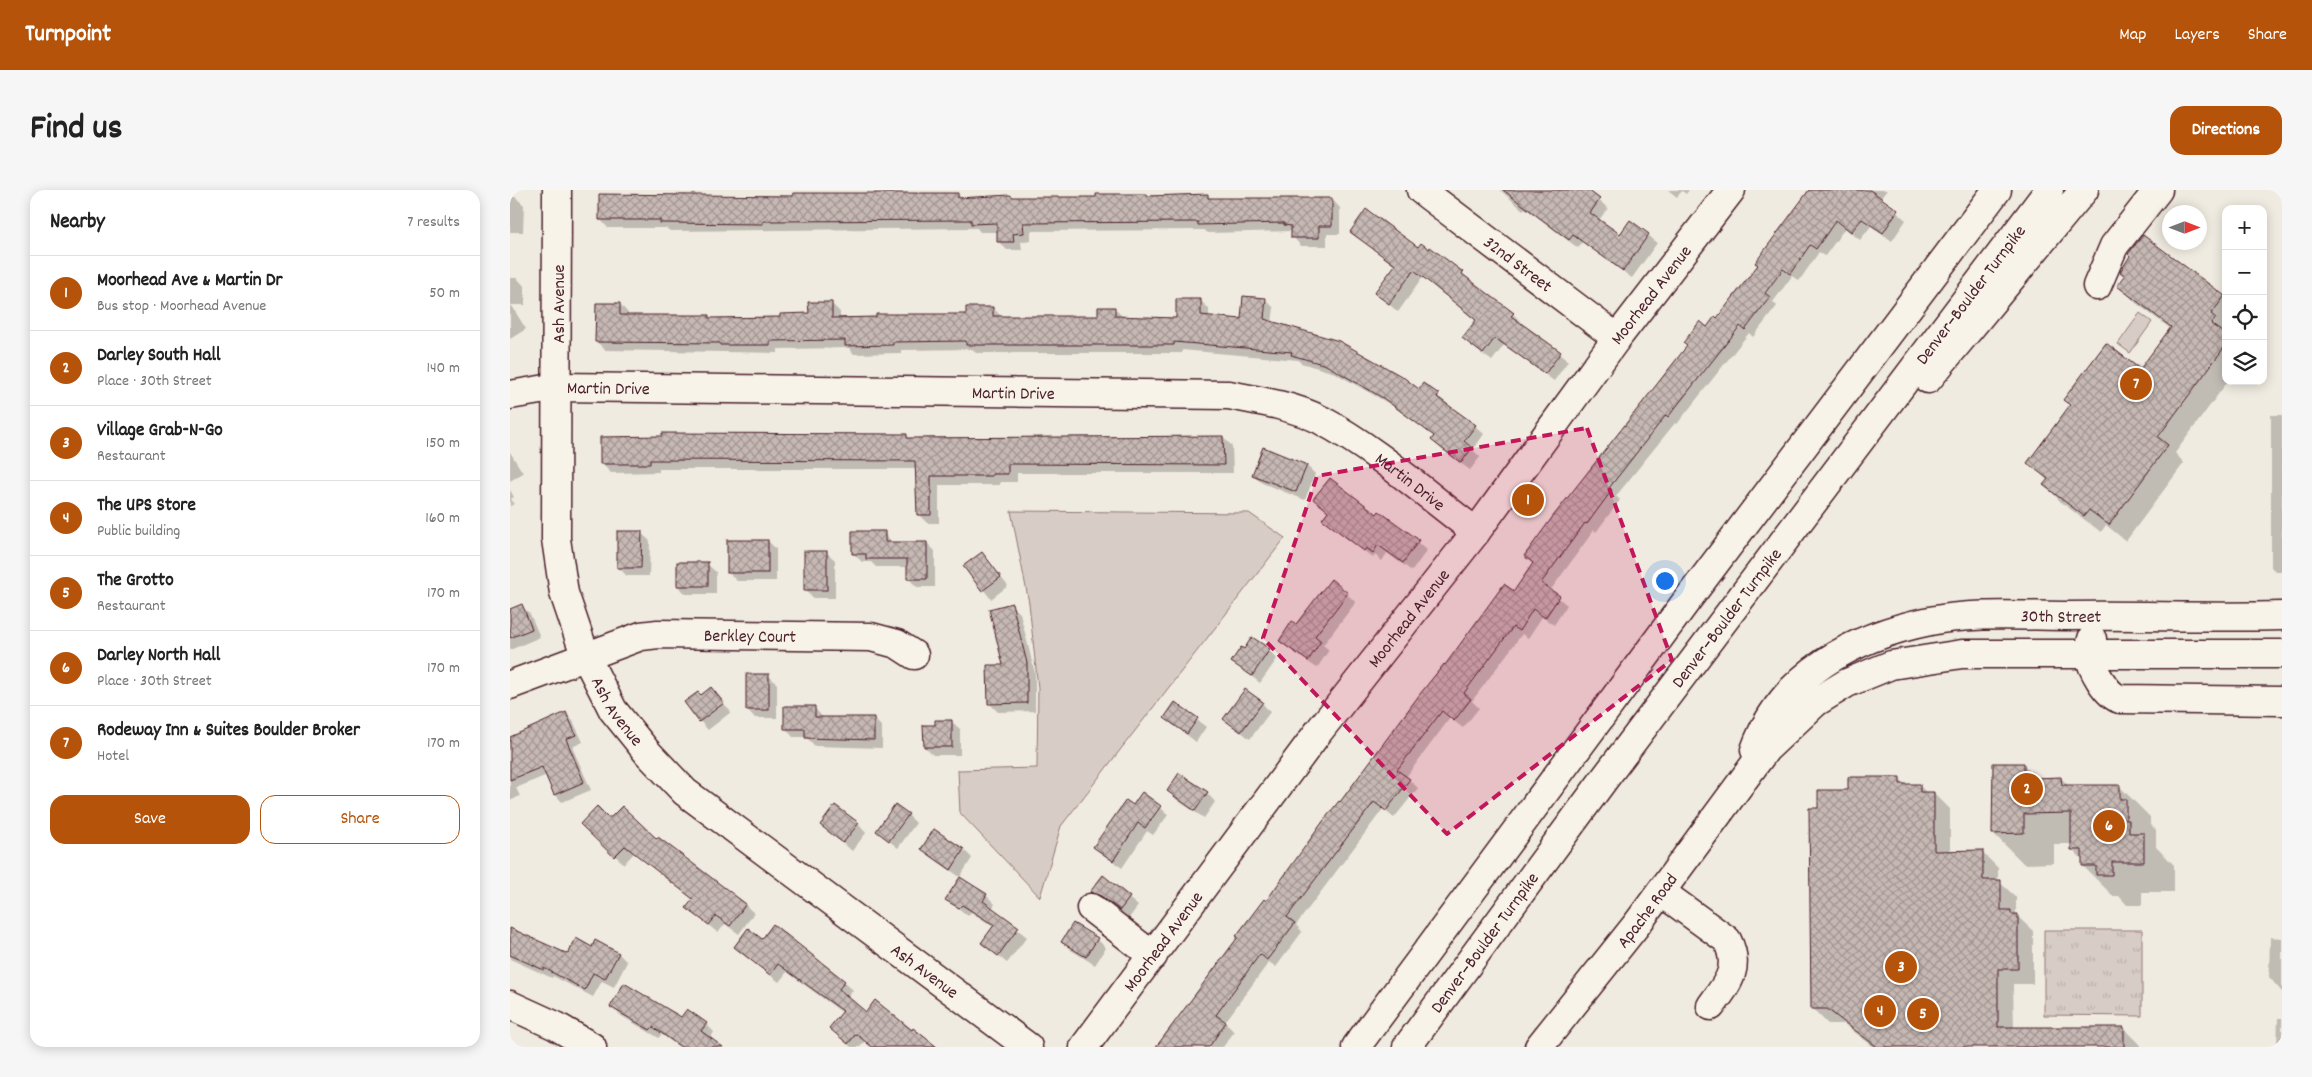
<!DOCTYPE html>
<meta charset="utf-8">
<style>
body{margin:0;font-family:Dekko,sans-serif;background:#f6f6f6;color:#222}
.controls{position:absolute;right:15px;top:15px;display:grid;overflow:hidden;border-radius:10px;box-shadow:0 2px 12px #0003}
.controls button{width:45px;height:45px;display:grid;place-items:center;padding:0;border:0;border-bottom:1px solid #e0e0e0;background:#fff;color:#222;font:25px sans-serif}
.compass{position:absolute;left:1652px;top:15px;width:45px;height:45px;border-radius:50%;background:#fff;box-shadow:0 2px 12px #0003;rotate:90deg}
.you{position:absolute;left:1154px;top:390px;width:18px;height:18px;margin:-12px;border:4px solid #fff;border-radius:50%;background:#1a73e8;box-shadow:0 0 0 8px #1a73e833}
.badge{display:grid;place-items:center;width:32px;height:32px;border-radius:50%;background:#b45309;color:#fff;font-size:16px;font-weight:700}
.pin{position:absolute;translate:-50% -50%;border:2px solid #fff;box-shadow:0 1px 5px #0006}
.list{margin:0;padding:0;list-style:none}
h2{display:flex;justify-content:space-between;align-items:center;height:65px;margin:0;padding:0 20px;font-size:21px}
h2 small{font-size:16px;font-weight:400;color:#767676}
.list li{display:grid;grid-template-columns:32px 1fr auto;gap:15px;align-items:center;box-sizing:border-box;height:75px;padding:0 20px;border-top:1px solid #e0e0e0}
.list b{display:block;font-size:19px;white-space:nowrap}
.list p{margin:0;font-size:16px;white-space:nowrap;color:#767676}
.list em{font-size:16px;font-style:normal;color:#767676}
.actions{display:flex;gap:10px;padding:15px 20px}
.actions a{flex:1;padding:11px 0;border:1px solid #b45309;border-radius:15px;text-align:center;font-size:18px;color:#b45309}
.actions .main{background:#b45309;color:#fff}
.icon{flex:none;width:28px;height:28px;fill:none;stroke:currentColor;stroke-width:2;stroke-linecap:round;stroke-linejoin:round}
.map{position:relative;flex:none;width:1772px;height:857px;overflow:hidden;border-radius:15px}
header{display:flex;align-items:center;gap:30px;box-sizing:border-box;height:70px;padding:0 25px;background:#b45309;color:#fff}
header strong{font-size:24px}
nav{display:flex;gap:28px;margin-inline-start:auto;font-size:18px}
.intro{display:flex;align-items:center;justify-content:space-between;box-sizing:border-box;height:120px;padding:0 30px}
h1{margin:0;font-size:35px}
.button{padding:12px 22px;border-radius:15px;background:#b45309;color:#fff;font-size:18px;font-weight:700}
main{display:flex;gap:30px;padding:0 30px}
aside{flex:1;background:#fff;border-radius:15px;box-shadow:0 2px 12px #0003}
.map>svg:first-child{display:block}
</style>
<header>
<strong>Turnpoint</strong>
<nav><a>Map</a><a>Layers</a><a>Share</a></nav>
</header>
<div class="intro"><h1>Find us</h1><a class="button">Directions</a></div>
<main>
<aside>
<h2>Nearby<small>7 results</small></h2>
<ul class="list">
<li><span class="badge">1</span><div><b>Moorhead Ave &amp; Martin Dr</b><p>Bus stop · Moorhead Avenue</p></div><em>50 m</em></li>
<li><span class="badge">2</span><div><b>Darley South Hall</b><p>Place · 30th Street</p></div><em>140 m</em></li>
<li><span class="badge">3</span><div><b>Village Grab-N-Go</b><p>Restaurant</p></div><em>150 m</em></li>
<li><span class="badge">4</span><div><b>The UPS Store</b><p>Public building</p></div><em>160 m</em></li>
<li><span class="badge">5</span><div><b>The Grotto</b><p>Restaurant</p></div><em>170 m</em></li>
<li><span class="badge">6</span><div><b>Darley North Hall</b><p>Place · 30th Street</p></div><em>170 m</em></li>
<li><span class="badge">7</span><div><b>Rodeway Inn &amp; Suites Boulder Broker</b><p>Hotel</p></div><em>170 m</em></li>
</ul>
<div class="actions"><a class="main">Save</a><a>Share</a></div>
</aside>
<div class="map">
<svg width="1772" height="857" viewBox="0 0 1772 857">
<defs>
<pattern id="park-tufts" width="24" height="20" patternUnits="userSpaceOnUse" patternTransform="scale(1.25)"><rect width="24" height="20" fill="#d8cdc6"/><path d="M3 7l-1-3M5 7V3M7 7l1-3M15 17l-1-3M17 17v-4M19 17l1-3" fill="none" stroke="#bbb0aa"/></pattern>
<pattern id="building-cross-hatch" width="8" height="8" patternUnits="userSpaceOnUse" patternTransform="scale(1.25)"><rect width="8" height="8" fill="#c6b8b3"/><path d="M0 0l8 8M0 8l8-8" fill="none" stroke="#a39592"/></pattern>
</defs>
<rect width="100%" height="100%" fill="#f0ebe0"/>
<filter id="ink" filterUnits="userSpaceOnUse"><feTurbulence type="fractalNoise" baseFrequency=".02" numOctaves="2"/><feDisplacementMap in="SourceGraphic" scale="10" xChannelSelector="R" yChannelSelector="G"/><feConvolveMatrix kernelMatrix="1 2 1 2 8 2 1 2 1" color-interpolation-filters="sRGB"/></filter>
<g filter="url(#ink)">
<!-- grass -->
<g fill="#d8cdc6" stroke="#917678">
<path d="M1630,123L1642,132L1620,163L1608,154Z"/>
<path d="M501,321L739,323L775,348L551,636L530,707L450,623L448,580L527,578L528,498L519,413Z"/>
</g>
<!-- park -->
<path fill="url(#park-tufts)" stroke="#917678" d="M1534,740H1632V826L1534,825Z"/>
<!-- shadow -->
<g fill="#0003">
<path d="M990,0H1076L1098,18L1089,30L1111,46L1138,45L1147,53L1122,88L1072,52L1068,58L1015,18L1013,20Z"/>
<path d="M1158,0H1179L1176,4L1172,1L1167,7Z"/>
<path d="M1302,0H1377L1370,9L1396,30L1382,51L1361,36L1350,50L1335,38L1315,66L1309,62L1289,91L1282,86L1263,112L1267,116L1243,147L1239,143L1167,234L1165,233L1106,306L1110,310L1086,342L1084,340L1040,401L1057,415L1044,435L1032,427L1018,448L1012,444L962,511L969,518L953,538L940,528L896,587L908,598L884,628L873,619L786,735L792,742L766,777L759,772L715,832L724,842L713,857H648L682,809L683,810L935,477L1004,402L1024,375L1015,366L1197,138L1207,130Z"/>
<path d="M448,4L452,9L587,8L636,5L638,7L698,6L702,10L822,9L830,18V44H817V56H791L783,47L782,41L698,43L694,40L521,41V51L511,52L512,60H497L489,52L488,42H470L467,38L160,41L156,38H98L90,29L284,7Z"/>
<path d="M0,7H5L14,15L13,42H0Z"/>
<path d="M842,42L908,59L952,83L1003,124L1011,132L1010,134L1058,171L1044,191L994,155L982,171L962,156L966,131L913,87L888,122L866,103L885,76Z"/>
<path d="M1616,86L1716,109V191H1718L1665,263L1674,273L1616,351L1596,335L1591,342L1551,312L1535,295L1538,291L1519,272L1561,216L1554,210L1630,180L1661,139L1626,113L1609,96Z"/>
<path d="M0,88H7L15,97V115H1L16,139L0,149Z"/>
<path d="M755,109L764,118L762,133L909,201L914,195L965,236L974,244L963,260L970,267L960,280L931,259L922,250L925,247L883,216L825,183L791,173L788,170L672,160V163H466L462,159L391,160V163L344,164L339,158L268,159V163L95,160L87,152L110,114L118,123V126H199L202,130L271,128L300,125L321,113L330,122V129L457,125L483,118L492,127H589L604,118L613,127L667,129L690,110L699,119V127L732,130Z"/>
<path d="M1761,225H1772V381H1765L1761,377Z"/>
<path d="M396,245L400,249L713,247L722,256L723,283H507V292H490V295H429V333H417L408,324L407,279H149V282L101,283L92,274Z"/>
<path d="M753,259L797,276L805,284L795,310L752,293L743,284Z"/>
<path d="M0,262L13,283L0,291Z"/>
<path d="M0,300L4,307L1,309L4,314L0,316Z"/>
<path d="M805,309L867,326L869,323L917,360L902,381L877,363L872,371L865,365L863,368L814,329L819,322Z"/>
<path d="M131,343L140,351L139,386H117L108,377Z"/>
<path d="M374,343L383,353H417L425,361V397H407L398,388V377H366L361,372H352L343,363Z"/>
<path d="M258,351L266,359V391H227L218,382Z"/>
<path d="M316,362L325,370V408H303L295,399Z"/>
<path d="M472,364L498,396L481,409L455,376Z"/>
<path d="M197,374L206,382V404H176L168,396Z"/>
<path d="M821,391L846,412L813,455L819,460L807,478L779,459L770,451L787,436Z"/>
<path d="M501,415L510,423L525,483V521L488,522L480,514L479,476H495Z"/>
<path d="M12,416L20,424L30,447L0,460V421Z"/>
<path d="M759,460L767,469L750,493L722,471Z"/>
<path d="M259,486L267,494V528H245L237,519Z"/>
<path d="M201,498L221,522L198,540L190,531L191,506Z"/>
<path d="M665,513L696,537L686,552L655,528Z"/>
<path d="M752,513L760,522L740,549L715,529Z"/>
<path d="M304,517L313,528H363L372,537V558L305,556L296,547H283L275,538Z"/>
<path d="M55,523L63,531L73,552L62,557L81,600L52,612L45,604L37,585L6,598L10,606L0,611V547Z"/>
<path d="M441,531L450,539V565H423L415,557L426,536Z"/>
<path d="M1514,575L1528,589L1551,588L1559,596H1609L1640,627V634L1646,640V657L1664,675V702H1632V715H1617L1609,706H1603L1573,676V670L1563,660V654H1544V673L1514,674L1483,643Z"/>
<path d="M1389,588L1397,596H1410L1417,603H1424L1440,619V662H1472L1488,678V691L1506,707V725L1523,741V794H1503L1504,838H1614L1630,854V857H1364L1334,834H1318L1302,818L1310,619L1339,601Z"/>
<path d="M659,601L697,603L705,612L694,628L667,610Z"/>
<path d="M623,616L650,617L658,625L643,645L637,641L612,678L585,657Z"/>
<path d="M398,625L406,633L388,658L367,641Z"/>
<path d="M97,628L147,651L235,715L244,723L229,744L215,734L208,743L178,718L184,710L124,663L114,674L72,634Z"/>
<path d="M312,634H348L356,643L342,661Z"/>
<path d="M425,640L454,660L462,668L450,687L421,667L412,659Z"/>
<path d="M594,687L628,716L619,728L600,714L590,710L582,702Z"/>
<path d="M450,689L476,705L485,714L482,719L517,747L497,773L472,753L484,737L461,722L458,726L437,709Z"/>
<path d="M0,739L58,765L83,758L109,764L117,772L104,797L92,791L83,807L43,786L42,788L0,769Z"/>
<path d="M1760,747L1772,748V802L1759,787Z"/>
<path d="M587,749L596,758L585,775L561,760L553,752Z"/>
<path d="M253,750L334,792L343,800L337,808L356,824L402,842L425,857H362L355,851L350,857H341L321,838L333,823L277,782L269,792L225,757Z"/>
<path d="M102,817L196,834L204,842L200,849L211,857H169L151,844L149,848L110,825Z"/>
<path d="M1768,828H1772V857H1767Z"/>
</g>
<!-- building -->
<g fill="url(#building-cross-hatch)" stroke="#4a1f2b">
<path d="M993,0H1078L1090,9L1080,23L1110,44L1120,30L1139,44L1113,81L1063,45L1059,50Z"/>
<path d="M1299,0H1360L1388,20L1373,43L1352,29L1341,42L1326,30L1306,59L1300,55L1280,84L1273,79L1255,103L1260,107L1235,140L1230,136L1158,227L1156,225L1099,298L1102,300L1077,334L1075,333L1031,393L1050,406L1035,428L1023,419L1009,441L1003,437L954,503L961,509L944,531L932,521L887,580L900,589L876,621L864,612L813,679L777,727L785,733L757,770L750,764L706,825L716,832L699,857H646L728,747L726,746L754,709L756,711L814,630L829,611L830,612L910,504L934,474L935,475L994,394L1004,401L1023,373L1014,366L1044,325L1177,156L1173,153L1190,131L1197,137L1205,126L1207,128L1248,75L1245,73Z"/>
<path d="M283,3H448V8L500,5L503,7H586V4H637V6L698,4V8H822V36H809V48H781V36L774,35V33L688,35V32L513,33L514,43L503,44L504,52H487V33L461,34V30L263,31H253V34L150,33V30H89V4L283,6Z"/>
<path d="M856,19L908,57L911,53L919,59L920,57L953,82L952,84L1004,123L1001,126L1051,162L1035,184L985,148L973,164L952,148L966,130L904,80L879,114L864,103L885,75L840,42Z"/>
<path d="M1633,45L1715,106L1701,124L1706,128L1701,134L1716,145V155L1648,247L1658,255L1599,335L1579,320L1574,326L1533,295L1538,289L1517,273L1560,215L1553,210L1596,153L1630,179L1661,137L1607,96L1615,86L1610,82L1620,66L1618,64Z"/>
<path d="M733,106L756,108L754,129L829,151L893,187L909,199L913,193L929,204L927,207L966,235L954,251L962,258L951,273L921,250L924,246L873,208L816,175L781,165L782,162L664,152V155H456V151L383,152V155L335,156V150L260,151V155H210V153L85,152L86,113H110V125H199V128L270,127V124L299,123L298,112H322V128L366,127V124H456V117H483V126H588V117H605V126L666,128V109H691V125L731,129Z"/>
<path d="M152,243L397,244V248L713,246L714,275L498,274V284H482V286H421V325H407L405,271L140,270V274H90V247L152,246Z"/>
<path d="M753,257L797,275L786,302L742,285Z"/>
<path d="M820,288L867,324L869,321L909,350L893,373L868,355L863,363L856,358L854,361L812,329L818,321L803,309Z"/>
<path d="M107,341H132L131,378H107Z"/>
<path d="M342,341H375V352H417V389H397V369H356V364H342Z"/>
<rect x="217" y="350" width="41" height="33"/>
<rect x="294" y="361" width="23" height="39"/>
<path d="M472,362L491,387L472,401L453,376Z"/>
<rect x="167" y="372" width="31" height="24"/>
<path d="M821,389L838,403L805,446L811,451L798,471L769,451L782,431L786,434Z"/>
<path d="M502,413L517,473V513L478,514L477,475H493L479,419Z"/>
<path d="M12,414L22,439L0,448V419Z"/>
<path d="M742,447L760,459L742,486L721,472L731,457L734,459Z"/>
<rect x="236" y="484" width="23" height="36"/>
<path d="M201,497L214,513L189,532L174,512L188,502L191,505Z"/>
<path d="M735,499L753,512L731,542L713,529Z"/>
<path d="M665,512L688,528L677,544L654,528Z"/>
<path d="M274,516H305V527H364V550L295,548V539H274Z"/>
<path d="M56,522L66,545L56,549L74,592L44,605L32,577L0,590V547Z"/>
<path d="M425,530H442V557H414L413,535H425Z"/>
<path d="M1483,573H1514V583H1523V588L1551,587L1552,595H1610V609H1616V630H1619V643H1634V672H1602V685H1586V676H1572V660H1561V623L1514,624V643L1482,644Z"/>
<path d="M669,583L698,602L685,621L657,601Z"/>
<path d="M1338,587H1390V594H1410V602H1424V661L1473,660V690H1491V720H1501V724H1508V779H1488V837H1614V857H1367L1317,819H1301L1299,618H1308V600H1338Z"/>
<path d="M632,602L651,616L635,638L628,633L603,671L583,657L616,610L623,615Z"/>
<path d="M385,614L399,624L379,651L366,641Z"/>
<path d="M325,615L349,633L333,653L310,635Z"/>
<path d="M87,616L98,627H101L112,616L147,649L148,647L236,714L220,736L206,726L199,735L176,718L183,709L115,656L104,667L70,634Z"/>
<path d="M424,639L454,659L441,680L411,659Z"/>
<path d="M593,685L620,707L610,720L591,706L580,702Z"/>
<path d="M450,687L477,704L473,711L509,737L488,766L471,753L484,735L452,715L449,718L435,710Z"/>
<path d="M563,733L588,748L576,767L551,752Z"/>
<path d="M263,734L335,791L329,799L356,822L365,810L402,840L403,838L427,857H362L346,844L338,854L319,838L333,821L268,774L260,785L224,757L238,738L252,749Z"/>
<path d="M0,738L58,764L66,748L82,757L85,750L109,763L95,789L83,783L75,800L34,778V780L0,765Z"/>
<path d="M114,793L171,827L177,819L197,833L191,841L213,857H171L143,837L140,840L100,817Z"/>
</g>
<g fill="none" stroke-linecap="round" stroke-linejoin="round">
<defs>
<g id="minor">
<path id="s1" d="M47,0L46,349L54,403L75,465L103,520L137,562L175,602L518,857"/>
<path id="s2" d="M911,0L1107,148"/>
<path d="M1587,96L1604,56L1648,0"/>
<path id="s3" d="M0,205L48,197L719,205C751,211 783,216 811,230C864,258 918,306 966,342"/>
<path d="M1582,449C1581,454 1578,460 1579,465C1582,479 1596,505 1610,509L1772,511"/>
<path id="s4" d="M0,495L131,446L148,444L361,447L387,454L404,465"/>
<path id="s5" d="M1245,560C1272,484 1345,446 1420,431C1462,422 1516,426 1560,426C1630,425 1701,428 1772,426"/>
<path d="M1151,702L1217,750C1231,778 1218,793 1201,816"/>
<path d="M581,718L643,766"/>
<path d="M0,815L46,836L82,857"/>
<path id="s6" d="M574,857L809,541L966,342L1107,148L1221,0"/>
<path id="s7" d="M1029,857L1127,734L1256,559L1306,512L1337,493L1381,475L1452,464H1772"/>
</g>
<g id="highway">
<path d="M1418,189L1574,0"/>
<path d="M846,857L1178,409L1487,0"/>
<path id="s8" d="M897,857L1095,588L1539,0"/>
</g>
</defs>
<!-- minor casing -->
<use href="#minor" stroke="#4a1f2b" stroke-width="31"/>
<!-- highway casing -->
<use href="#highway" stroke="#4a1f2b" stroke-width="31"/>
<!-- minor -->
<use href="#minor" stroke="#f7f3e8" stroke-width="28"/>
<!-- highway -->
<use href="#highway" stroke="#f7f3e8" stroke-width="28"/>
</g>
</g>
<!-- marked area -->
<path fill="#c2185b" fill-opacity="0.2" stroke="#c2185b" stroke-width="4" stroke-dasharray="10 6" stroke-linejoin="round" d="M1077,238L1162,470L937,644L753,448L807,286Z"/>
<g text-anchor="middle" stroke-width="5" stroke-linejoin="round" paint-order="stroke">
<!-- street labels -->
<g font-size="18" fill="#4a1f2b" stroke="#f7f3e8">
<text dy="6" stroke="none"><textPath href="#s2" startOffset="122">32nd Street</textPath></text>
<text dy="6" stroke="none"><textPath href="#s8" startOffset="940">Denver–Boulder Turnpike</textPath></text>
<text dy="6" stroke="none"><textPath href="#s6" startOffset="942">Moorhead Avenue</textPath></text>
<text transform="translate(48 114) rotate(-90)" y="6">Ash Avenue</text>
<text dy="6" stroke="none"><textPath href="#s3" startOffset="99">Martin Drive</textPath></text>
<text dy="6" stroke="none"><textPath href="#s3" startOffset="504">Martin Drive</textPath></text>
<text dy="6" stroke="none"><textPath href="#s3" startOffset="924">Martin Drive</textPath></text>
<text dy="6" stroke="none"><textPath href="#s5" startOffset="359">30th Street</textPath></text>
<text dy="6" stroke="none"><textPath href="#s8" startOffset="535">Denver–Boulder Turnpike</textPath></text>
<text dy="6" stroke="none"><textPath href="#s6" startOffset="538">Moorhead Avenue</textPath></text>
<text dy="6" stroke="none"><textPath href="#s4" startOffset="249">Berkley Court</textPath></text>
<text dy="6" stroke="none"><textPath href="#s1" startOffset="534">Ash Avenue</textPath></text>
<text dy="6" stroke="none"><textPath href="#s7" startOffset="174">Apache Road</textPath></text>
<text dy="6" stroke="none"><textPath href="#s6" startOffset="132">Moorhead Avenue</textPath></text>
<text dy="6" stroke="none"><textPath href="#s8" startOffset="130">Denver–Boulder Turnpike</textPath></text>
<text dy="6" stroke="none"><textPath href="#s1" startOffset="939">Ash Avenue</textPath></text>
</g>
</g>
</svg>
<div class="controls">
<button>+</button>
<button>−</button>
<button><svg class="icon" aria-label="locate" viewBox="0 0 24 24"><circle cx="12" cy="12" r="6"/><path d="M12 2v4M12 18v4M2 12h4M18 12h4"/></svg></button>
<button><svg class="icon" aria-label="layers" viewBox="0 0 24 24"><path d="M12 4l9 5-9 5-9-5zM3 14l9 5 9-5"/></svg></button>
</div>
<svg class="compass" viewBox="-18 -18 36 36"><path d="M0-13l5 13h-10z" fill="#e53935"/><path d="M0 13l5-13h-10z" fill="#767676"/></svg>
<div class="you"></div>
<div class="pin badge" style="left:1018px;top:310px">1</div>
<div class="pin badge" style="left:1517px;top:599px">2</div>
<div class="pin badge" style="left:1391px;top:777px">3</div>
<div class="pin badge" style="left:1370px;top:821px">4</div>
<div class="pin badge" style="left:1413px;top:824px">5</div>
<div class="pin badge" style="left:1599px;top:636px">6</div>
<div class="pin badge" style="left:1626px;top:194px">7</div>
</div>
</main>
